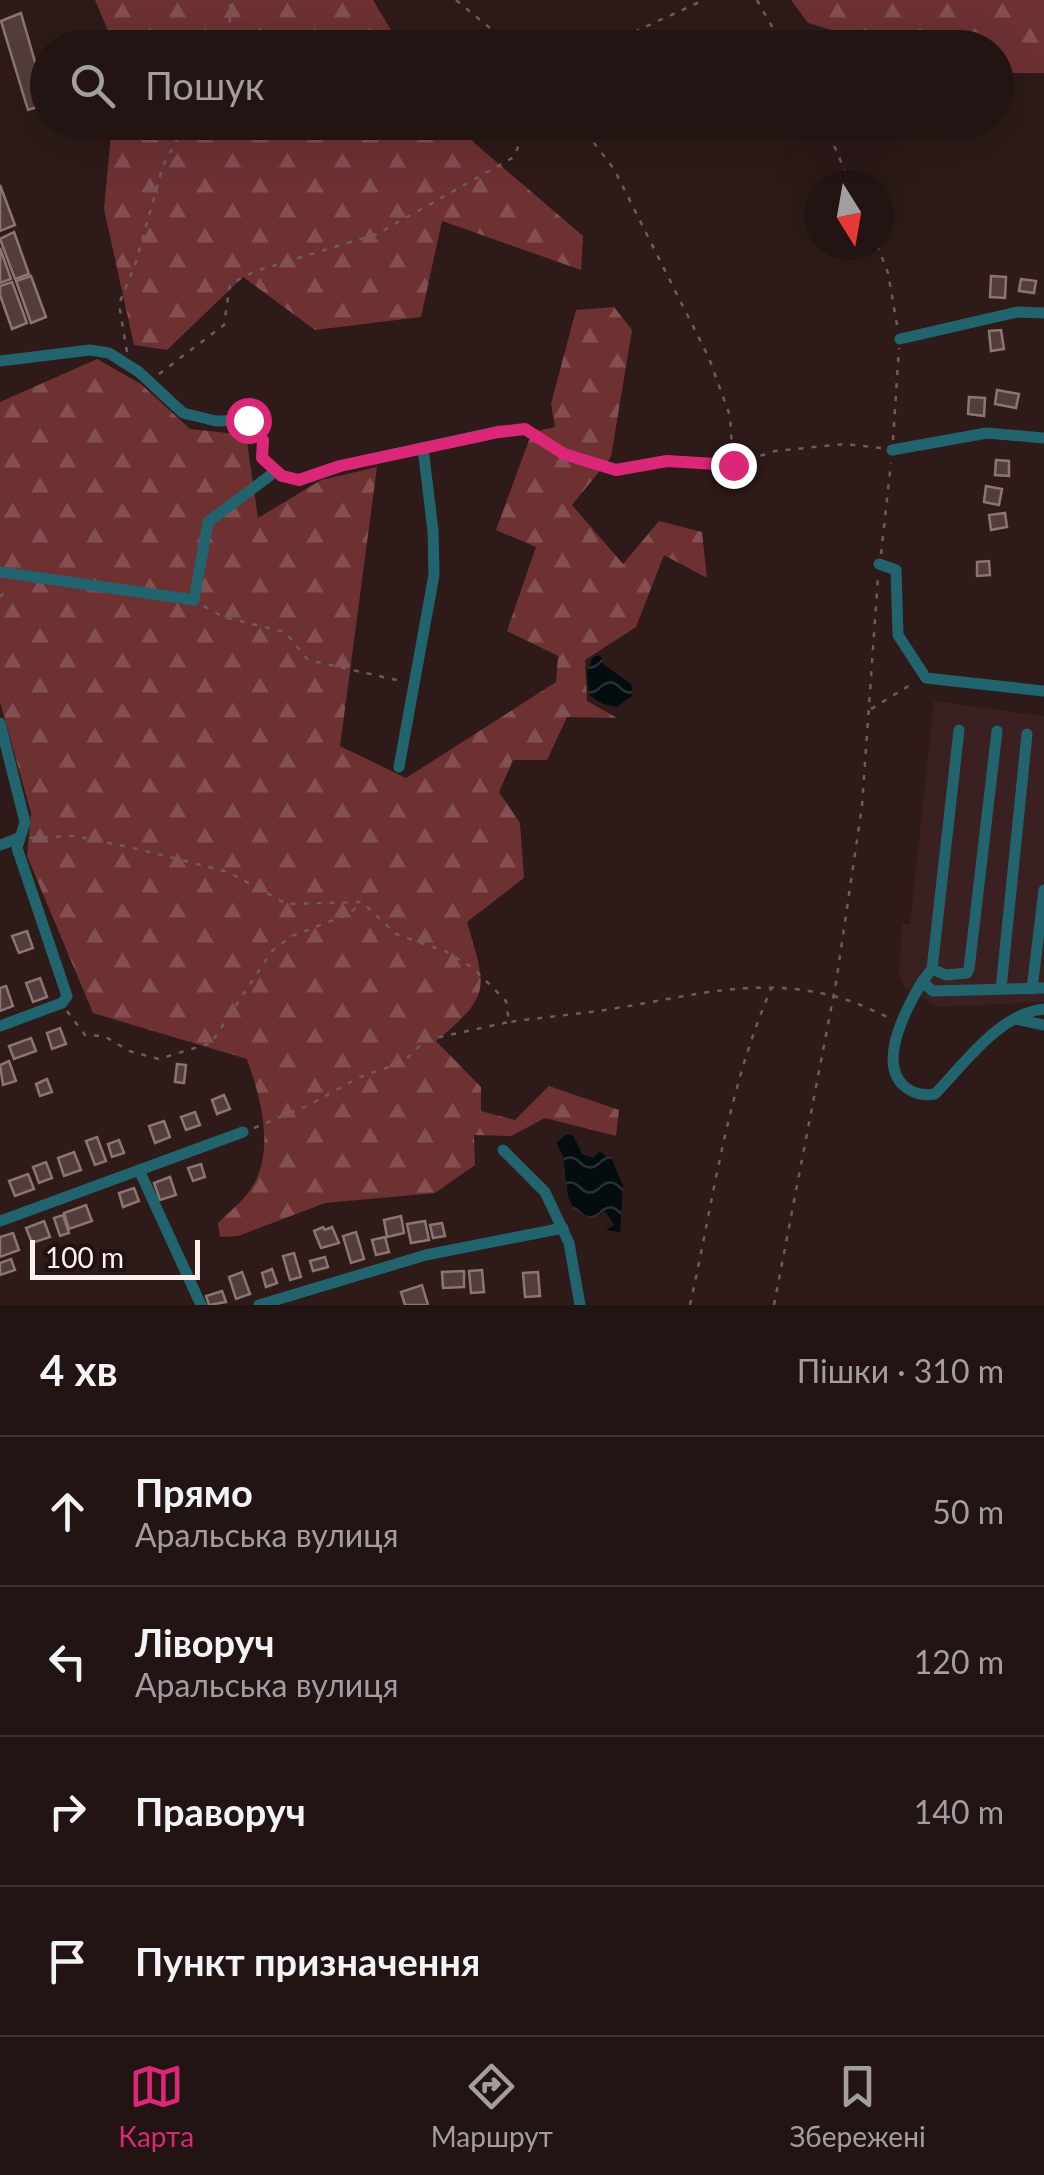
<!DOCTYPE html>
<html lang="uk">
<meta charset="utf-8">
<style>
body{margin:0;font-family:Lato,sans-serif;background:#2a1d1c;color:#f1f3f6}
.compass{position:absolute;left:804px;top:170px;width:90px;height:90px;border-radius:50%;background:#221413;box-shadow:0 10px 40px #0002;rotate:169deg}
.scale{position:absolute;left:30px;bottom:25px;width:170px;box-sizing:border-box;padding-left:10px;border:5px solid #fef0f0;border-top:0;font-size:28px;line-height:35px;white-space:nowrap;color:#fef0f0;-webkit-text-stroke:8px #231111;paint-order:stroke}
.stop{position:absolute;width:30px;height:30px;margin:-22px;border:8px solid #db2777;border-radius:50%;background:#fff}
.stop.end{background:#db2777;border-color:#fff;box-shadow:0 2px 10px #0008}
.list{margin:0;padding:0;list-style:none}
h2{display:flex;justify-content:space-between;align-items:center;height:130px;margin:0;padding:0 40px;font-size:42px}
h2 small{font-size:32px;font-weight:400;color:#a29ea0}
.list li{display:grid;grid-template-columns:65px 1fr auto;gap:30px;align-items:center;box-sizing:border-box;height:150px;padding:0 40px;border-top:2px solid #3f3333}
.list b{display:block;font-size:38px;white-space:nowrap}
.list p{margin:0;font-size:32px;white-space:nowrap;color:#a29ea0}
.list em{font-size:32px;font-style:normal;color:#a29ea0}
.icon{flex:none;width:55px;height:55px;fill:none;stroke:currentColor;stroke-width:2;stroke-linecap:round;stroke-linejoin:round}
.map{position:relative;flex:none;width:1044px;height:1305px;overflow:hidden}
.search{position:absolute;background:#221413;box-shadow:0 10px 40px #0002;left:30px;right:30px;top:30px;height:110px;display:flex;align-items:center;gap:25px;box-sizing:border-box;padding:0 35px;border-radius:55px;color:#a29ea0;font-size:38px}
.sheet{height:730px;background:#221413}
nav{display:flex;justify-content:space-around;align-items:center;box-sizing:border-box;height:140px;border-top:2px solid #3f3333;background:#221413;font-size:28px;color:#a29ea0}
nav a{display:grid;justify-items:center;gap:5px}
nav .on{color:#db2777}
.map>svg:first-child{display:block}
</style>
<div class="map">
<svg width="1044" height="1305" viewBox="0 0 1044 1305">
<defs>
<pattern id="forest-firs" width="22" height="20" patternUnits="userSpaceOnUse" patternTransform="scale(2.5)"><rect width="22" height="20" fill="#6d3132"/><path d="M5 1l3.5 6h-7zM16 11l3.5 6h-7z" fill="#834f50"/></pattern>
<pattern id="water-waves" width="16" height="10" patternUnits="userSpaceOnUse" patternTransform="scale(2.5)"><rect width="16" height="10" fill="#030c0e"/><path d="M0 5q4-4 8 0t8 0" fill="none" stroke="#293031"/></pattern>
</defs>
<rect width="100%" height="100%" fill="#2d1a19"/>
<!-- built -->
<path fill="#3a2020" d="M934,701L1044,716V1002L939,1007L905,988L899,974L902,924H910Z"/>
<!-- forest -->
<g fill="url(#forest-firs)">
<path d="M95,0H373L401,47H115Z"/>
<path d="M791,0H1044V73H997L996,48L888,47L808,23Z"/>
<path d="M112,123H451L583,236L581,270L442,221L421,317L315,330L243,277L167,350L134,345L104,209Z"/>
<path d="M614,307L632,330L611,457L572,505L623,564L659,521L702,532L707,578L664,555L636,627L585,660L587,701L617,718L567,717L547,760H513L499,792L520,823L524,878L467,922C486,988 493,994 436,1041L481,1087V1111L515,1120L549,1086L619,1110L616,1136L545,1118L511,1136L474,1135L475,1165L435,1193L325,1203L238,1236L220,1237L218,1223C230,1211 248,1197 255,1182C274,1145 260,1096 247,1059L93,1013L27,856L31,813L0,702V402L97,359L141,384L190,429L246,435L258,518L321,480L377,467L340,746L406,778L556,682L558,656L507,631L536,547L496,530L532,432L555,427L551,404L576,310Z"/>
</g>
<!-- water -->
<g fill="url(#water-waves)">
<path d="M600,655L604,665L631,684L633,695L617,707L603,704L589,695L587,671L593,657Z"/>
<path d="M568,1133L574,1137L582,1154L593,1158L600,1151L607,1157L610,1155L623,1185L620,1232L606,1230L614,1225L605,1211L593,1219L574,1210L568,1196L563,1156L556,1142Z"/>
</g>
<!-- building -->
<g fill="#533d3c" stroke="#8d7474" stroke-width="2.5">
<path d="M21,13L47,104L28,110L1,21Z"/>
<path d="M0,185L15,225L0,231Z"/>
<path d="M14,232L29,274L15,279L0,239Z"/>
<path d="M0,248L11,279L0,283Z"/>
<path d="M31,276L46,317L31,323L16,281Z"/>
<path d="M991,276L1006,277L1005,298L990,297Z"/>
<path d="M1021,279L1036,281L1034,293L1019,291Z"/>
<path d="M12,282L27,323L12,329L0,295V286Z"/>
<path d="M1001,330L1004,349L991,351L989,331Z"/>
<path d="M997,390L1019,394L1016,408L995,404Z"/>
<path d="M969,397L985,398L984,416L968,414Z"/>
<path d="M996,460L1009,461V476L995,475Z"/>
<path d="M986,486L1002,489L999,505L984,502Z"/>
<path d="M1005,513L1007,527L991,530L989,515Z"/>
<path d="M989,561L990,575L977,576V562Z"/>
<path d="M27,931L33,948L19,953L12,936Z"/>
<path d="M40,978L47,997L33,1002L26,983Z"/>
<path d="M6,986L13,1006L0,1011V988Z"/>
<path d="M60,1028L66,1044L52,1049L47,1033Z"/>
<path d="M31,1038L36,1051L14,1059L9,1046Z"/>
<path d="M9,1061L16,1081L3,1085L0,1065Z"/>
<path d="M177,1064L186,1065L184,1083L175,1082Z"/>
<path d="M47,1079L52,1092L40,1096L36,1084Z"/>
<path d="M224,1095L230,1109L217,1114L212,1100Z"/>
<path d="M195,1112L200,1125L186,1130L181,1117Z"/>
<path d="M164,1121L170,1137L155,1143L149,1126Z"/>
<path d="M97,1137L106,1161L95,1165L86,1141Z"/>
<path d="M119,1140L124,1153L112,1157L108,1144Z"/>
<path d="M74,1152L81,1170L64,1176L58,1158Z"/>
<path d="M46,1162L52,1178L39,1183L33,1167Z"/>
<path d="M201,1164L205,1177L193,1181L188,1168Z"/>
<path d="M28,1174L34,1189L15,1196L9,1181Z"/>
<path d="M170,1177L176,1195L160,1200L154,1183Z"/>
<path d="M134,1188L139,1201L123,1207L119,1193Z"/>
<path d="M86,1205L92,1221L69,1229L64,1213Z"/>
<path d="M63,1215L69,1233L60,1236L54,1218Z"/>
<path d="M401,1216L404,1233L387,1237L384,1220Z"/>
<path d="M44,1221L50,1237L32,1243L26,1228Z"/>
<path d="M425,1221L429,1240L411,1243L407,1224Z"/>
<path d="M442,1223L445,1236L433,1238L430,1225Z"/>
<path d="M323,1227L325,1230L332,1227L339,1243L321,1248L314,1231Z"/>
<path d="M356,1232L364,1259L351,1263L343,1236Z"/>
<path d="M13,1233L19,1250L0,1257V1237Z"/>
<path d="M385,1237L389,1252L376,1255L372,1240Z"/>
<path d="M294,1253L301,1277L290,1280L283,1256Z"/>
<path d="M325,1257L328,1267L313,1271L310,1261Z"/>
<path d="M11,1259L15,1270L0,1275V1263Z"/>
<path d="M272,1269L277,1283L266,1287L262,1273Z"/>
<path d="M482,1270L484,1292L471,1293L469,1271Z"/>
<path d="M464,1271V1287L443,1288L442,1272Z"/>
<path d="M242,1272L250,1294L236,1299L229,1277Z"/>
<path d="M538,1272L540,1296L525,1297L523,1273Z"/>
<path d="M422,1285L428,1305H405L401,1292Z"/>
<path d="M222,1291L226,1302L209,1305L206,1296Z"/>
</g>
<g fill="none" stroke-linecap="round" stroke-linejoin="round">
<!-- path -->
<g stroke="#6e5c5c" stroke-width="2.5" stroke-dasharray="5 8" stroke-linecap="butt">
<path d="M456,0L514,48"/>
<path d="M757,0L784,48"/>
<path d="M228,48L231,0"/>
<path d="M599,48L704,0"/>
<path d="M578,122L614,169L709,358L730,416L733,464"/>
<path d="M824,122L851,185"/>
<path d="M877,245L888,273L897,325"/>
<path d="M127,352L119,304L135,265L163,166L186,122"/>
<path d="M159,374L224,325L230,284L253,272L377,234L514,157L528,122"/>
<path d="M512,430L525,429L565,454L616,469L667,461L733,465L775,451L845,444L881,448"/>
<path d="M893,440L899,348"/>
<path d="M881,554L891,463"/>
<path d="M0,597L9,587"/>
<path d="M204,606L223,617L285,632L308,660L401,681"/>
<path d="M871,709L915,682"/>
<path d="M30,838L75,836L138,849L228,872L287,904L362,902L396,934L447,952L473,968L506,1001L509,1022C545,1017 581,1014 617,1008C697,995 765,974 847,1000C861,1004 875,1012 890,1018"/>
<path d="M67,1011L85,1035L104,1036L129,1051L159,1059L211,1043L272,951L292,936L349,914L361,903"/>
<path d="M254,1128L307,1106L360,1077L403,1062L426,1040L509,1022"/>
<path d="M690,1305C714,1198 727,1090 771,989"/>
<path d="M774,1305L836,983L862,806L878,577"/>
</g>
<!-- minor -->
<g stroke="#21646d" stroke-width="11">
<path d="M900,339L1017,312L1044,313"/>
<path d="M0,361L90,350L109,353L139,372L183,413L216,421L247,420L263,441L262,458L282,476L299,480L340,466L499,431"/>
<path d="M892,450L987,433L1044,438"/>
<path d="M879,564L896,570L898,635L926,678L1044,691"/>
<path d="M0,572L194,600L208,522L276,471"/>
<path d="M0,723L25,822L17,848L67,996L62,1003L0,1026"/>
<path d="M959,730L932,969L922,982L933,991L1044,988"/>
<path d="M399,767L434,575L433,531L423,448"/>
<path d="M0,845L19,838"/>
<path d="M932,969L946,975L967,973L969,969L997,731"/>
<path d="M922,982C907,1007 877,1062 904,1086C913,1094 923,1096 935,1094C964,1064 1000,1013 1044,1009"/>
<path d="M1001,989L1027,734"/>
<path d="M1032,989L1044,890"/>
<path d="M1015,1019L1044,1025"/>
<path d="M503,1150L545,1192L569,1243L580,1305"/>
<path d="M139,1170L201,1305"/>
<path d="M0,1221L243,1132"/>
<path d="M259,1305L426,1255L563,1228"/>
</g>
</g>
<g fill="none" stroke-linecap="round" stroke-linejoin="round">
<!-- route -->
<path stroke="#db2777" stroke-width="12" d="M248,420L263,440L262,458L282,476L299,480L340,466L499,432L525,429L564,454L616,470L667,461L733,465"/>
</g>
</svg>
<svg class="compass" viewBox="-18 -18 36 36"><path d="M0-13l5 13h-10z" fill="#e53935"/><path d="M0 13l5-13h-10z" fill="#a29ea0"/></svg>
<div class="scale">100 m</div>
<div class="stop" style="left:248px;top:420px"></div>
<div class="stop end" style="left:733px;top:465px"></div>
<div class="search"><svg class="icon" aria-label="search" viewBox="0 0 24 24"><circle cx="10" cy="10" r="6"/><path d="M15 15l6 6"/></svg>Пошук</div>
</div>
<section class="sheet">
<h2>4 хв<small>Пішки · 310 m</small></h2>
<ul class="list">
<li><svg class="icon" aria-label="ahead" viewBox="0 0 24 24"><path d="M12 20V5M6 11l6-6 6 6"/></svg><div><b>Прямо</b><p>Аральська вулиця</p></div><em>50 m</em></li>
<li><svg class="icon" aria-label="left" viewBox="0 0 24 24"><path d="M17 20v-9H6M10 6l-5 5 5 5"/></svg><div><b>Ліворуч</b><p>Аральська вулиця</p></div><em>120 m</em></li>
<li><svg class="icon" aria-label="right" viewBox="0 0 24 24"><path d="M7 20v-9h11M14 6l5 5-5 5"/></svg><div><b>Праворуч</b></div><em>140 m</em></li>
<li><svg class="icon" aria-label="arrive" viewBox="0 0 24 24"><path d="M6 21V4h12l-3 4 3 4H6"/></svg><div><b>Пункт призначення</b></div></li>
</ul>
</section>
<nav>
<a class="on"><svg class="icon" aria-label="map" viewBox="0 0 24 24"><path d="M3 6l6-2 6 2 6-2v14l-6 2-6-2-6 2zM9 4v14M15 6v14"/></svg>Карта</a>
<a><svg class="icon" aria-label="directions" viewBox="0 0 24 24"><path d="M12 3l9 9-9 9-9-9zM9 14v-3h6M13 9l2 2-2 2"/></svg>Маршрут</a>
<a><svg class="icon" aria-label="saved" viewBox="0 0 24 24"><path d="M7 4h10v16l-5-4-5 4z"/></svg>Збережені</a>
</nav>
